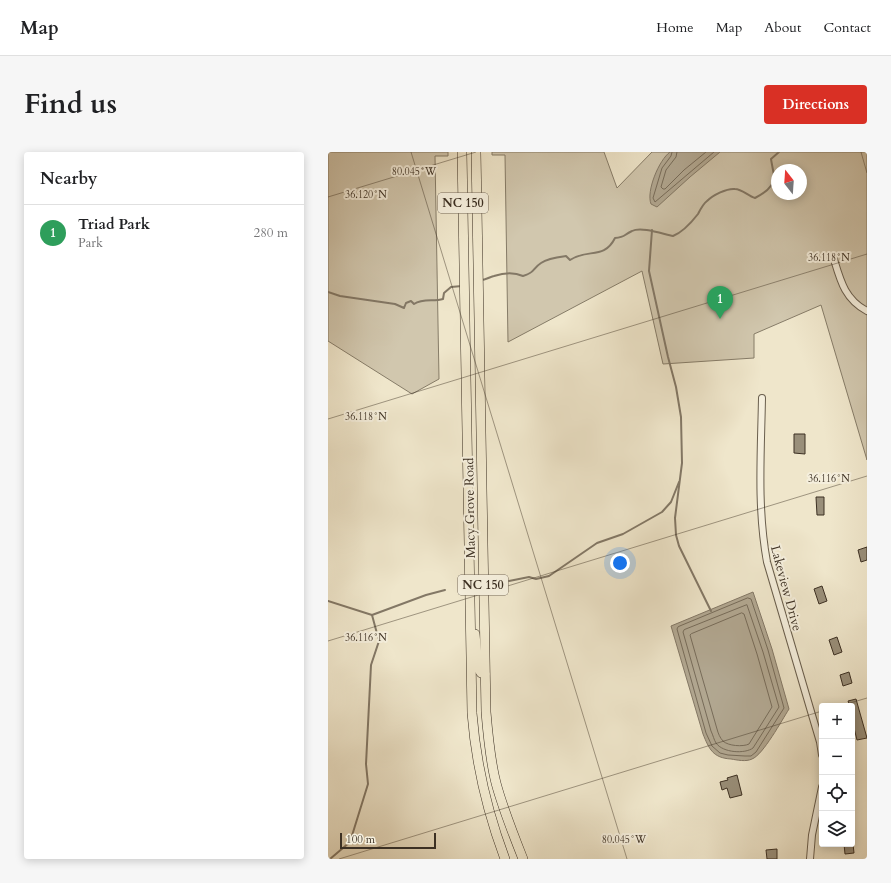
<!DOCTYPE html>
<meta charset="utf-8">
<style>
body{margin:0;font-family:Cardo,serif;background:#f6f6f6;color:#202124}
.controls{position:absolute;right:12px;bottom:12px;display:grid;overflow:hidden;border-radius:4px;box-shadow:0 2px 10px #0003}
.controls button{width:36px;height:36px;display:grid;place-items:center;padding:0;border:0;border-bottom:1px solid #e0e0e0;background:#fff;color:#202124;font:20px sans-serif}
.compass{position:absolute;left:443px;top:12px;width:36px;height:36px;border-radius:50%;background:#fff;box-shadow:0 2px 10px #0003;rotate:343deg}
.scale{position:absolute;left:12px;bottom:10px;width:96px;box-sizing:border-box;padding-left:4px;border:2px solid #3c3023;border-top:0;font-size:11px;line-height:14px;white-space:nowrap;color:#3c3023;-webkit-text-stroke:3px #f5efdd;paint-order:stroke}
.you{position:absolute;left:292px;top:411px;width:14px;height:14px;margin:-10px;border:3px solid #fff;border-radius:50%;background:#1a73e8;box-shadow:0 0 0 6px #1a73e833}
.badge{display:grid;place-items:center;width:26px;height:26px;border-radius:50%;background:#d93025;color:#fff;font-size:13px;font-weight:700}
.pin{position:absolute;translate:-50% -33px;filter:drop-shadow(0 1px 2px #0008)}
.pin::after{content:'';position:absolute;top:21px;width:14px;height:12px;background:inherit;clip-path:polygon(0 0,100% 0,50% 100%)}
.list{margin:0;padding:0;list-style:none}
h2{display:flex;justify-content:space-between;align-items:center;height:52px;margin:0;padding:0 16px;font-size:17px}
h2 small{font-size:13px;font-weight:400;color:#757577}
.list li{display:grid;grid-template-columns:26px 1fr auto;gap:12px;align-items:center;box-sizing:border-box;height:56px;padding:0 16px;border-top:1px solid #e0e0e0}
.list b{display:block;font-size:15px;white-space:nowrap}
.list p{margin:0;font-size:13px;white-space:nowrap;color:#757577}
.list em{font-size:13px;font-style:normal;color:#757577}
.icon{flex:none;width:22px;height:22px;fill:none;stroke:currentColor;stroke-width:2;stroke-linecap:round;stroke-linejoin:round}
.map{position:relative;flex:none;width:539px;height:707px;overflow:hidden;border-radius:4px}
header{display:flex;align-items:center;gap:24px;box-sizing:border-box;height:56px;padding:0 20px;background:#fff;border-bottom:1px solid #e0e0e0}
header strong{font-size:19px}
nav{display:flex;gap:22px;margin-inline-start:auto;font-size:14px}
.intro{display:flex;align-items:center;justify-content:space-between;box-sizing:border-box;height:96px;padding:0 24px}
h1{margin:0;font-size:28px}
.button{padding:10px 18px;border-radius:4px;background:#d93025;color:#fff;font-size:14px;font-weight:700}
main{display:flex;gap:24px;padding:0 24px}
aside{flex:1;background:#fff;border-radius:4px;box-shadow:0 2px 10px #0003}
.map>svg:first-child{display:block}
</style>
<header>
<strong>Map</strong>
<nav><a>Home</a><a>Map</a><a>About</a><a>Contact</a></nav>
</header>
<div class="intro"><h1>Find us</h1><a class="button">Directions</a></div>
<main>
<aside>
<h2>Nearby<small></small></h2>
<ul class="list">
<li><span class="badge" style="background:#2e9e5b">1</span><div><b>Triad Park</b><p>Park</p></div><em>280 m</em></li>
</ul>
</aside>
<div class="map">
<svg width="539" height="707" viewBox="0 0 539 707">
<rect width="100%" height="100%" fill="#efe6cb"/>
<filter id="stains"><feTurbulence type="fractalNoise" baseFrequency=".005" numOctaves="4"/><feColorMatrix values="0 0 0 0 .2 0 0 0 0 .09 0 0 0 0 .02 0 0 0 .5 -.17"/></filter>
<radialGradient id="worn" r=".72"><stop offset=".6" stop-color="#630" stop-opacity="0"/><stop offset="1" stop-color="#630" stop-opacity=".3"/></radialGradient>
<!-- green -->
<g fill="#d1c7ae" stroke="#867c68" fill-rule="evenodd">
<path d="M0,0H120V4H107L111,227L84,242L0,189Z"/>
<path d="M164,0H276L289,36L324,0H539V308L493,153L426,182V206L335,212L314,119L180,190L177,3H164ZM449,18H473V42H449Z"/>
</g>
<!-- water -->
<g fill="#b2a892" stroke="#837866">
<path d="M342,0H392L362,25L329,55L323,52C318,39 331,8 342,0Z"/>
<path d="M425,440L444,497L461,557C454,568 435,603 424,607C418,610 409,608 403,607C385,606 381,597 375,582L343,474Z"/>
</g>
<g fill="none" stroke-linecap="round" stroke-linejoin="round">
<!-- shore -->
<g stroke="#776c5a" stroke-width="1">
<path d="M344,0L343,4L334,16L325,46L327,50L386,0"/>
<path d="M349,0L348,5L338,18L333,35L335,37H337L356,18L378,0"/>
<path d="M420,446L423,447L440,498L456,556L428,600L423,604H417L400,603L392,601L384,594L378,581L349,477L350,475Z"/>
<path d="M419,453L435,500L451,555L425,596C417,602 395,601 388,591C386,588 385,583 383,579L355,480L356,478Z"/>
<path d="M414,461L416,462L429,502L444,555L421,592C415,595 400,594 395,589C392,586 390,581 389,577L362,483L363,482Z"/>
</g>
<!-- stream -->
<g stroke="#837866" stroke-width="2">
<path d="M324,78L321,119L340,205L348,235L353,265L354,311L347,366L348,383L351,394L383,459"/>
<path d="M153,128C158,128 161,125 166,124C175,121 186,120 195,124C208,120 204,117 213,111C220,106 230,105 238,104L242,108C260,96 276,108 287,86C298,85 295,83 304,79C313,74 335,82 345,84C355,80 363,71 370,62C372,58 375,52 379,49C385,43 399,36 407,37C414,37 420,44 427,46C435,42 447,34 446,23C445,18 444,13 443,7L451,0"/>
<path d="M0,140L12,144L67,152L76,156L78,151L83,149L86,152C95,146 106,150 115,147L116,141L123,135L134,134"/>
<path d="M181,429L201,425L208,427L221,424L269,391L295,382L334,360L343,350L351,330"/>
<path d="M0,449L44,463L98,443L117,438"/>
<path d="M2,707L22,690L40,632L38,612L43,513L51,489L44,463"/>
</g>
</g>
<!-- building -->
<g fill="#998f7a" stroke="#3c3023">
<path d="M466,282H477V302L466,301Z"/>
<path d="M488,345H496V363H489Z"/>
<path d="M539,395V408L533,410L530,398Z"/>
<path d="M494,434L499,449L491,452L486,437Z"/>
<path d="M509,485L514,500L506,503L501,488Z"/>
<path d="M521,520L524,531L515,534L512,523Z"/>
<path d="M528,547L539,586L529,588L524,568V554H522L520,549Z"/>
<path d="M409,623L414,643L402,646L399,636L394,638L392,630L400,628L399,626Z"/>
<path d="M516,692H525L526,701L517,702Z"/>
<path d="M449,697V707H439L438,698Z"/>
</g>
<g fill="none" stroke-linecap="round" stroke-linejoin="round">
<defs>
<g id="minor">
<path d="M505,104C512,127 516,147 539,159"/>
<path d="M434,246C433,301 429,356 439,410L484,563L492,590L494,603"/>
<path d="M482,707L484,683L494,635"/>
</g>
<g id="primary">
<path d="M134,0L144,561C148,613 159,659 177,707"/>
<path d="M148,0L158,560C160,584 162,608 168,631C175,657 185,682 195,707"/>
<path d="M147,482L150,516L153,521L157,522"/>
</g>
</defs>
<!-- minor casing -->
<use href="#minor" stroke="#695e4d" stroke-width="8"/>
<!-- primary casing -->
<use href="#primary" stroke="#3c3023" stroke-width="10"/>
<!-- minor -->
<use href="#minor" stroke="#f5efdd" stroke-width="6"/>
<!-- primary -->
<use href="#primary" stroke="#efe6cb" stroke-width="9"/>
</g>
<!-- ticks -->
<path fill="none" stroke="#3c3023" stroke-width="1" stroke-opacity="0.45" d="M83,0L299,707M533,0L539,21M0,45L148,0M0,267L539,102M0,489L539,324M512,554L539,546M11,707L494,559"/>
<g text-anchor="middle" stroke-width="4" stroke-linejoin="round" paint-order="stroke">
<!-- shield labels -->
<g fill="#f5efdd" stroke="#74695b" stroke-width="1">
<rect x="110" y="41" width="50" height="20" rx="3"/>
<rect x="130" y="423" width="50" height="20" rx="3"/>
</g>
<g font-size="12" font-weight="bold" fill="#3c3023">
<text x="135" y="55">NC 150</text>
<text x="155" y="437">NC 150</text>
</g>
<!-- street labels -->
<g font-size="13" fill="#3c3023" stroke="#f5efdd">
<text transform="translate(141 356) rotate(-91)" y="5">Macy Grove Road</text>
<text transform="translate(459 436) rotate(75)" y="5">Lakeview Drive</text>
</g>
</g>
<g font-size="10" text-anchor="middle" fill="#3c3023" stroke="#f5efdd" stroke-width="4" stroke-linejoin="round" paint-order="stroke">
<text x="86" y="23">80.045°W</text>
<text x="38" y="46">36.120°N</text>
<text x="501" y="109">36.118°N</text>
<text x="38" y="268">36.118°N</text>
<text x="501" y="330">36.116°N</text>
<text x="38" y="489">36.116°N</text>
<text x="296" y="691">80.045°W</text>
</g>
<rect width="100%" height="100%" filter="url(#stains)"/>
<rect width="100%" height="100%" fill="url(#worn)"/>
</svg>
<div class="controls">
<button>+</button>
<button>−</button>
<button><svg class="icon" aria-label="locate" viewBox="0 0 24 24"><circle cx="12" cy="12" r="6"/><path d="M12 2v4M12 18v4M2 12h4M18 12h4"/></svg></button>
<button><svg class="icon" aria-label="layers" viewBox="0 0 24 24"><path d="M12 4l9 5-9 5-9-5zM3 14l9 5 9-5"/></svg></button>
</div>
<svg class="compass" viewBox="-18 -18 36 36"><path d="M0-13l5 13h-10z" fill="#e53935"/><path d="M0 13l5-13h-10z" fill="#757577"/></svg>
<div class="scale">100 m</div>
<div class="you"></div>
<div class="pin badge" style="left:392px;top:167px;background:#2e9e5b">1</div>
</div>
</main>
